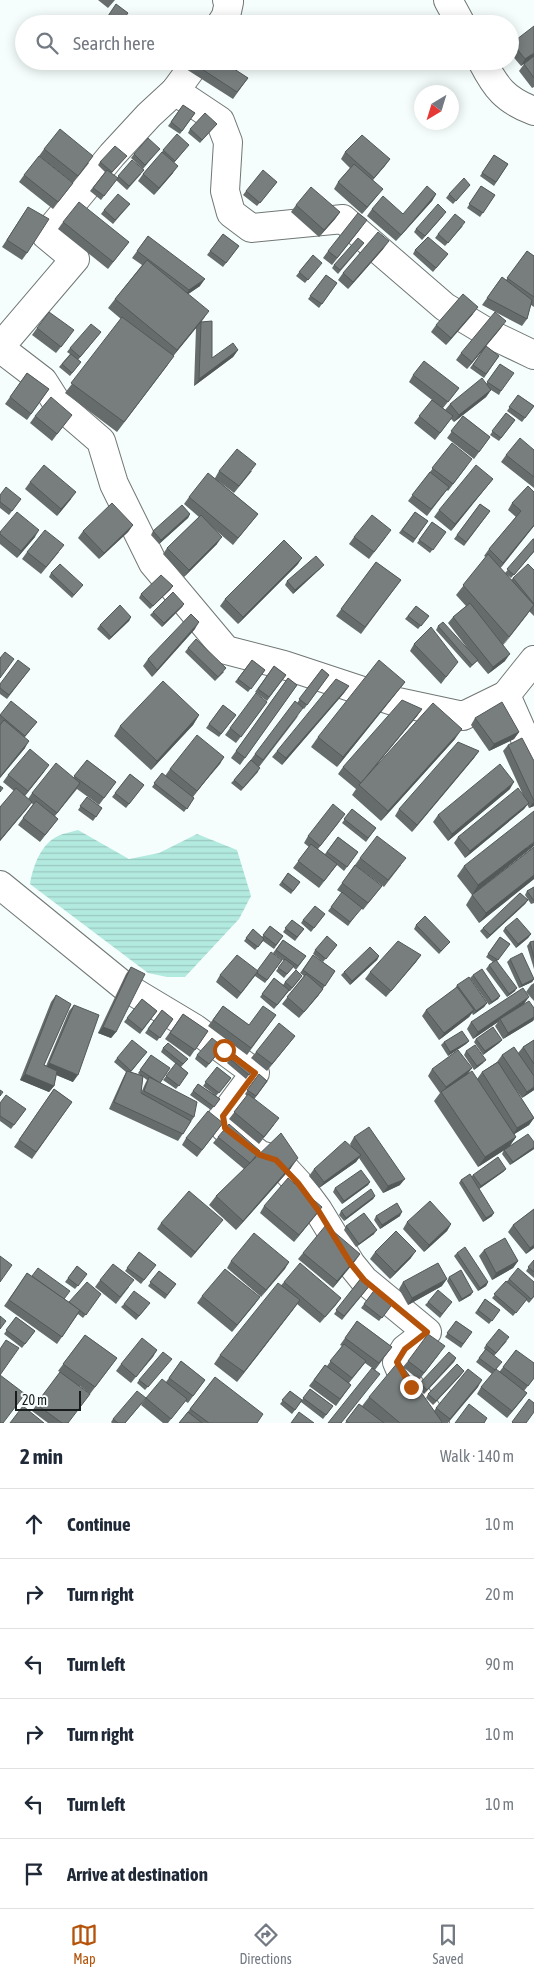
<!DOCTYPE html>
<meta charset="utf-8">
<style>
body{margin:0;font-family:"Asap Condensed",sans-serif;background:#f2f2f3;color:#1f2937}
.compass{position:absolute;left:414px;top:85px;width:45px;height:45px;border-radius:50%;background:#fff;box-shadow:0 2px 12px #0003;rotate:218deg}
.scale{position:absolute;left:15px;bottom:12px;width:66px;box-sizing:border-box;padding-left:5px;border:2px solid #191c1c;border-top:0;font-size:14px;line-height:18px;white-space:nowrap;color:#191c1c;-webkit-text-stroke:4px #f5fefc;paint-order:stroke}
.stop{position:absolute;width:15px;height:15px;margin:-11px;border:4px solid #b45309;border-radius:50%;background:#fff}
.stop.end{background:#b45309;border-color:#fff;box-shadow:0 1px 5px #0008}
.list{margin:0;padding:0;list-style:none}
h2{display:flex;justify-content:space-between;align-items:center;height:65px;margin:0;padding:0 20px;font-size:21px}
h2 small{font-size:16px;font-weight:400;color:#747a83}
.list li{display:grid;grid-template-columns:32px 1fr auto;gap:15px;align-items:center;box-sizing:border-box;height:70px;padding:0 20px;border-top:1px solid #e0e1e3}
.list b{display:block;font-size:19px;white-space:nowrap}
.list em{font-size:16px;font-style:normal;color:#747a83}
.icon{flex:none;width:28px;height:28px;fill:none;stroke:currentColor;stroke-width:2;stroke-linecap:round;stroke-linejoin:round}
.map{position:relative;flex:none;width:534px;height:1423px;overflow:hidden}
.search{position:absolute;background:#fff;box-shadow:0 2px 12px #0003;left:15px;right:15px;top:15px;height:55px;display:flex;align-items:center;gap:12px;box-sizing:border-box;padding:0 18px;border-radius:28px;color:#747a83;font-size:19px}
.sheet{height:485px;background:#fff}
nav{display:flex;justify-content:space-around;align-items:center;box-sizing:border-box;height:70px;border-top:1px solid #e0e1e3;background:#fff;font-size:14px;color:#747a83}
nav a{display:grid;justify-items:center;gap:2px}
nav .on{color:#b45309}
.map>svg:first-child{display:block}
</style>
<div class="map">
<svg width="534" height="1423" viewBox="0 0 534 1423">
<defs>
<pattern id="water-rules" width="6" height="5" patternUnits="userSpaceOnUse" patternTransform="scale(1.25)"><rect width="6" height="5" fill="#b3eae0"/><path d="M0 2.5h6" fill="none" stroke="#99c8c0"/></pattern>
</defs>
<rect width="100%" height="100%" fill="#f5fefc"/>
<!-- water -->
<path fill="url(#water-rules)" d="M78,830L129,859L159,853L197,834L237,850L251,896L239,919L185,977H167L148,973L30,884C33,866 41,844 58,836C64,833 72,832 78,830Z"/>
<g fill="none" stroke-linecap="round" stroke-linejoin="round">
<defs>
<g id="minor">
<path d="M448,0L461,24"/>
<path d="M221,24L226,16L229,2L227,0"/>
<path d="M482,61C496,88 505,100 534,111"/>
<path d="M175,91L220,121L228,142L225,191L231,213L251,228L343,219L445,307L490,334L534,355"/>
<path d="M0,347L75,259L46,235L112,155L149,115L175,91L197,61"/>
<path d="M0,348L43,381L57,403L101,441L114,484L153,563L226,650L284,665L393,701L463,716L506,695"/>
<path d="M534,660L506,695L534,759"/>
<path d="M0,885L124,986L194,1028L255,1073L223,1116L225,1128L260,1155L277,1160L298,1183L318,1210L351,1264L364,1280L427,1332L405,1349L397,1362L403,1376L435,1423"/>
</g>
</defs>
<!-- minor casing -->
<use href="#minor" stroke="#707775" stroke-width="30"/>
<!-- minor -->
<use href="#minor" stroke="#fff" stroke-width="28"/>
</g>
<!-- wall -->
<g fill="#666c6c" fill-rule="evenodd">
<path d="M98,0H115L108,8Z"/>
<path d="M512,43L534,56L521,66L510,53V45Z"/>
<path d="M534,56V87L532,88L519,71L524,64Z"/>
<path d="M84,61H101L96,69Z"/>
<path d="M191,61L222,62L248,78L233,99L186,69Z"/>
<path d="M183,105L195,113L180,134L168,126Z"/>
<path d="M214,127L200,143L188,133L190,129Z"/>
<path d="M186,148L174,163L173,173L154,195L138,181L143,174L161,154L163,150Z"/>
<path d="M44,149L89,163L73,183L39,156Z"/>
<path d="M157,152L143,169L131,158L134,154Z"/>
<path d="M345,152L390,159L373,180L378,195L362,214L334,189L338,182L350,168L341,159Z"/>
<path d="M494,155L508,164L494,186L480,176Z"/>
<path d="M124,159L111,174L117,178L132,160L141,174L127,190L116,180L101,200L90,191L105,172L98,165L100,162Z"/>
<path d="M24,175L73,183L53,209L19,182Z"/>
<path d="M277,182L257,206L243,195L246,191Z"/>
<path d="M470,185L453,204L446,198L449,194Z"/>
<path d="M481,186L495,195L480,217L467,208Z"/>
<path d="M436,194L432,201L396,241L367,216L372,209L403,214Z"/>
<path d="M130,204L113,224L101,214L104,210Z"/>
<path d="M296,205L340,212L335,219L319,237L291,212Z"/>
<path d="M24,213L27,253L22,260L2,247Z"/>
<path d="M444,215L422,240L414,232L416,229Z"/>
<path d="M63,222L129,242L108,269L58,229Z"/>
<path d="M463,226L445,246L435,238L438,234Z"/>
<path d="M362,227L332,265L323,258L328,251Z"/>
<path d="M223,234L239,246L223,267L207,255Z"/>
<path d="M148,236L200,286L188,294L202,322L212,358L238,350L233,357L194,386L196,328L173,356L167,366L117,432L65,393L121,319L108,308L115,299L142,265L132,258Z"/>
<path d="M364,243L338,274L332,268L334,265Z"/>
<path d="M384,248L348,289L338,280L343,273Z"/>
<path d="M415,250L448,254L433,272L413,254Z"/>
<path d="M527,251L534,256V307L531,305L527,319L522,326L482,305L502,277L506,280Z"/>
<path d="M313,255L319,266L305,283L296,276Z"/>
<path d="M326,275L337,283L319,308L308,299Z"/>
<path d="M473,314L446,345L431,332L436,325Z"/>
<path d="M37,328L69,337L56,353L32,335Z"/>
<path d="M501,328L486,346L499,356L484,378L470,368L485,348L467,369L456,360L461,353Z"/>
<path d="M101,332L78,360L81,362L70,376L59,367L70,354L67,352L70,348Z"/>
<path d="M500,364L501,391L499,395L491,390L486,397L454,422L451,419L435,440L414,423L432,400L409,382L413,375L459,388L443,408L445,410L450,404L486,384Z"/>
<path d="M27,373L49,389L27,420L5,404Z"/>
<path d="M518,395L534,406L522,422L507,411Z"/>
<path d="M506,413L515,420L499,441L490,435Z"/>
<path d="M35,416L67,421L52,441L30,423Z"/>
<path d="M463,416L490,437L474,459L447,438Z"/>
<path d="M452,443L467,466L448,491L447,490L427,516L408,501Z"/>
<path d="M534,450V488L501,462L506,455Z"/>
<path d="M219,471H252L234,493L217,480L258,514L233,545L213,528L217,544L184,577L163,554L167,548L199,517L184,504L189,497L215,478Z"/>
<path d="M493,479L451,531L434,517L439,510Z"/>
<path d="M30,482L71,499L57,516L25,489Z"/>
<path d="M528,486L534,526L500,568L511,580L513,578L534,570V616L529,611L503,645L505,661L488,674L477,661L470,668L436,630L438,626L471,653L448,623L453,617L466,606L456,595L486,557L484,556L489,549L516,517L508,510L512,503Z"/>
<path d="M0,495L21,499L9,515L0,508Z"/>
<path d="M480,504L490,511L464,546L454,539Z"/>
<path d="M415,512L428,521L413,543L399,533Z"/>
<path d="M190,514L188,518L159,544L151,535L153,531Z"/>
<path d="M432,522L446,532L430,553L417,543Z"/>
<path d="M133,525L128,532L99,559L78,538L83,531Z"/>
<path d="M0,532L35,537L17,558L0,544Z"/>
<path d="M354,537H386L369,559L349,544Z"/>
<path d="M534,539V552L511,578L505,573Z"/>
<path d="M27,552H59L41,574L22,559Z"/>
<path d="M376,562L401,580L361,634L336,616Z"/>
<path d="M298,564L238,624L220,606L225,599Z"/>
<path d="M321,568L293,594L285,585L287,581Z"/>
<path d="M51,573L83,585L72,598L49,577Z"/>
<path d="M173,586L170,590L150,609L139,598L141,594Z"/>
<path d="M184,604L182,607L162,627L150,615L153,612Z"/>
<path d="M416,606L429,616L418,629L405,619Z"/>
<path d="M131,617L129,621L109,640L97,629L100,625Z"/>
<path d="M195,629L152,677L143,666L148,659Z"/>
<path d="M414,644L453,668L441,684L410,651Z"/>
<path d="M188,648L224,672L215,681L185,652Z"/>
<path d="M252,660L265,670L248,692L235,682Z"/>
<path d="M274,666L286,675L267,701L255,692Z"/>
<path d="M30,669L7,699L0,694V684Z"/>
<path d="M322,669L329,675L304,709L297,703Z"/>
<path d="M288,678L297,685L240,765L231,758Z"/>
<path d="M405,682L398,691L337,767L311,747L318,737Z"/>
<path d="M349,686L344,693L282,765L272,757L277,751Z"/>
<path d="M223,705L236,715L219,737L206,728Z"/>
<path d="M262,709L236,743L225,735L230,728Z"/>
<path d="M422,709L417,716L361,784L455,739L381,821L352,795L358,786L356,789L338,774L343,767Z"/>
<path d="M0,715L37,722L25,737V748L0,778Z"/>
<path d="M199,715L193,725L151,770L114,736L120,726Z"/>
<path d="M299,715L259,767L258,772L241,791L231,783L234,780L250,761L255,754Z"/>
<path d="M475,718L519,732L514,739L489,751L471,725Z"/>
<path d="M508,745L534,761V806L529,808L527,804L524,809L465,858L454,843L458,837L523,795L503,751Z"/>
<path d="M479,751L474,758L412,832L395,816L399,809Z"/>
<path d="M224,757L193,797L194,798L184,812L152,787L162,773L165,776L170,769Z"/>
<path d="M87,760L116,782L99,805L77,789L55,816L58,819L40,842L18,825L33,804L31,803L0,841V807L14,791L3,782L8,775L44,772L25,796L28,799L32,793L73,778Z"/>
<path d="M130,774L144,785L126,808L112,797Z"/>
<path d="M510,789L448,841L433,822L438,815Z"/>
<path d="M87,797L102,808L93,821L78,810Z"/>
<path d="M352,809L376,828L366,842L342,823Z"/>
<path d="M340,821L318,849L325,854L338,837L358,852L344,871L337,865L319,888L293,868L309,847L304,843L308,836Z"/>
<path d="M534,846L472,895L457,876L464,866Z"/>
<path d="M534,847V879L479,923L466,905L472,895Z"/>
<path d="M360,858L401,865L384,887L355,865Z"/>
<path d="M355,865L382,886L363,910L361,908L348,926L328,911L342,893L337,890Z"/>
<path d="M288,873L300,882L291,894L279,885Z"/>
<path d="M534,887V903L531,904L525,895L527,891Z"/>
<path d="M528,900L525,904L487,939L480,931L483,928Z"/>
<path d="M325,914L311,932L301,923L303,920Z"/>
<path d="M292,920L304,929L295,941L283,932Z"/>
<path d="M416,925L450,942L439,954L414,929Z"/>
<path d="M270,926L283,936L274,949L263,941L255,950L244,941L253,929L262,937Z"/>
<path d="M505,928L531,934L528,938L516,948L503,931Z"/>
<path d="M500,937L510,944L497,961L515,991L507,997L486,969L489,965L493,962L486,957Z"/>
<path d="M283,940L306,956L296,970L293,967L284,978L276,971L284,961L273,953Z"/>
<path d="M534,941V969L527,946L530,942Z"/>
<path d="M337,945L323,962L313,954L315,950Z"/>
<path d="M313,955L335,971L318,996L299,1018L282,1004L304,976L300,973Z"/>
<path d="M421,955L416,962L386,997L365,979L370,972Z"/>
<path d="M379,956L377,960L350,985L341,975L344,972Z"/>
<path d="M510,959L534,979L532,982L519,988L507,962Z"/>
<path d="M282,960L265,983L255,976L237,999L216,982L220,975L257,971Z"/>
<path d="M131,967L116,1032L111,1038L98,1033L126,974Z"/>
<path d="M473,975L500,996L498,999L489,1005L470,978Z"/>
<path d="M274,978L283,985L285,982L300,979L290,991H289L274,1009L260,997Z"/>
<path d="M534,983V1001L526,992L531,985Z"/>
<path d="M457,985L487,1003L484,1007L473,1015L472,1013L469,1017L439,1040L422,1016L426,1010L455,989Z"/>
<path d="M56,995L44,1065L46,1066L69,1011L74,1005L73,1082L56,1075L54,1086L49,1092L20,1080L51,1002Z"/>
<path d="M142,999L157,1011L140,1034L124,1022Z"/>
<path d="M525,1004L534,1008V1020L503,1039L495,1026L498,1022L473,1039L467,1029L471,1022Z"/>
<path d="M223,1006L249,1025L276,1015L247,1055L208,1026Z"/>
<path d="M162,1010L173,1019L157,1041L145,1033Z"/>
<path d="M183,1014L208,1031L190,1057L165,1039Z"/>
<path d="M295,1036L267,1071L251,1058L256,1052Z"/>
<path d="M476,1039L502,1040L499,1043L483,1055L474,1042Z"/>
<path d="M534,1040V1090L522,1098L511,1083L534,1118L529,1125L514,1134L516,1137L509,1147L478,1167L434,1101L440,1093L428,1076L432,1069L472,1068L467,1074L477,1079L482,1072L497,1062L502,1055L518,1053L523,1047Z"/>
<path d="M469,1041L466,1044L448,1056L441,1045L444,1042Z"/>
<path d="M223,1047L206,1068L195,1059L197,1055Z"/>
<path d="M163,1048L188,1059L181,1067L188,1073L176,1089L163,1080L176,1064L161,1052Z"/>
<path d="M466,1051L483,1063L474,1070L464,1055Z"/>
<path d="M147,1052L131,1072L140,1075L138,1073L151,1055L160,1083L194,1117L178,1141L109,1109L123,1078L126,1072L114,1062L117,1058ZM143,1077L147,1080L145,1084L141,1093Z"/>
<path d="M234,1054L253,1069L246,1079L227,1063Z"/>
<path d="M217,1067L231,1078L216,1096L220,1099L211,1110L190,1095L198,1084L215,1095L203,1086Z"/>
<path d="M259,1074L267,1081L254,1099L274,1125L259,1144L229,1119L247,1096L245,1094Z"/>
<path d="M54,1089L72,1102L32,1159L14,1147Z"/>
<path d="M0,1103L26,1109L11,1129L0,1121Z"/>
<path d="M223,1123L197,1157L182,1145L186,1138Z"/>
<path d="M218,1137L256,1157L291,1168L236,1230L209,1205L216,1196L244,1169L213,1143Z"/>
<path d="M354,1137L400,1185L383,1193L359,1158L356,1162L319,1188L309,1176L314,1169L351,1146L350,1144Z"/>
<path d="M534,1149L510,1165L502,1154L504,1150Z"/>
<path d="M506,1169L503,1172L479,1189L492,1216L483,1222L459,1183L461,1180L471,1177L473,1175Z"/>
<path d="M370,1182L368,1185L342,1204L333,1192L335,1188Z"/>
<path d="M375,1196L373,1199L344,1221L339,1215L341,1211Z"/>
<path d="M264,1206L322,1207L294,1242L260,1213Z"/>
<path d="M534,1209V1248L526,1254L508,1232L513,1225Z"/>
<path d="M376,1216H400L380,1229L374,1220Z"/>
<path d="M407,1222L451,1224L447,1231L424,1252L403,1229Z"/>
<path d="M161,1223L218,1226L191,1258L157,1229Z"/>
<path d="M346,1226L374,1234L356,1247L344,1230Z"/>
<path d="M484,1250L518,1261L513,1268L492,1280L479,1256Z"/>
<path d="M139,1252L156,1265L141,1284L125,1271Z"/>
<path d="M375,1252L411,1258L390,1279L370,1259Z"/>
<path d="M303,1253L360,1254L333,1288L298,1259Z"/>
<path d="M457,1253L488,1282L486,1286L478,1291L454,1256Z"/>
<path d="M534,1260V1278L526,1271Z"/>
<path d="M231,1261L289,1262L261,1297L227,1268Z"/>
<path d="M77,1266L87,1274L75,1289L65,1282Z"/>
<path d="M159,1271L176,1284L165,1299L148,1286Z"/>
<path d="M27,1273L69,1302L101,1294L83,1318L78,1314L57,1344L4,1306Z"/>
<path d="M362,1277L368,1288L342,1320L334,1314Z"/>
<path d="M449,1277L471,1295L459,1302L447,1281Z"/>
<path d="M509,1279L534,1282V1297L529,1303L526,1300L513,1316L492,1298Z"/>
<path d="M100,1280L129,1287L116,1304L95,1287Z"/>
<path d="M284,1282L341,1298L320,1323L297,1304L237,1382L214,1364L220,1355Z"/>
<path d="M403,1282L442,1286L408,1305L399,1289Z"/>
<path d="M376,1288L394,1302L379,1321L361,1308Z"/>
<path d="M202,1296L260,1297L232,1332L197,1303Z"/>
<path d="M485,1299L500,1310L489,1324L475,1313Z"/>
<path d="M428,1302H452L440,1318L425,1305Z"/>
<path d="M124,1304L147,1307L136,1320L121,1307Z"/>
<path d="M16,1317L35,1331L22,1348L4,1334Z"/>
<path d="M357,1321L392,1347L375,1370V1381L372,1368L365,1363L349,1383L351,1385L336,1406L309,1386L325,1365L327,1366L342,1346L340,1345Z"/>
<path d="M456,1321L472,1332L461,1348L445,1337Z"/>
<path d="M85,1335L117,1358L90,1394L80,1386L68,1423H48L32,1411L60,1372L58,1371Z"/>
<path d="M507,1341L494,1356L499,1365L492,1374L476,1362L485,1350L484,1348L486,1345Z"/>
<path d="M157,1350L131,1383L116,1371L121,1364Z"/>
<path d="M516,1350L534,1378L524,1391L527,1393L507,1418L477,1394L481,1387L500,1371Z"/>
<path d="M440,1353L419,1380L403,1367L408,1361Z"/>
<path d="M456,1358L424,1394L417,1387L420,1383Z"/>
<path d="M181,1361L205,1380L188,1403L185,1401L168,1423H163L141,1405L146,1398L166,1382Z"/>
<path d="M169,1362L145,1390L137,1383L139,1380Z"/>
<path d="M461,1375L433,1405L426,1398L428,1394Z"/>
<path d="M215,1377L257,1423H179Z"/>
<path d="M478,1387L448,1423H345L359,1404L362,1406L369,1397L434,1411L436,1408Z"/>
<path d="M310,1389L333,1406L323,1419L301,1402L292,1414L280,1404L290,1391L302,1400Z"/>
<path d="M143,1402L125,1423H112L111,1422L113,1419Z"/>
</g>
<!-- shaded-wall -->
<g fill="#535858">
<path d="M534,53V56L521,66L525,59Z"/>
<path d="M390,159L385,166L369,184L374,178Z"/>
<path d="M178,166L173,173L154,195L159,188Z"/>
<path d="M383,189L378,195L362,214L367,207Z"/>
<path d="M436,194L432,201L396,241L401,235Z"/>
<path d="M340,212L335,219L319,237L324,230Z"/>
<path d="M389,241L384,248L348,289L353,282Z"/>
<path d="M205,279L200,286L184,297L189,290Z"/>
<path d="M478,307L473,314L446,345L451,338Z"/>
<path d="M209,311L202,321L201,323V322L170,360L177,350Z"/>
<path d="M506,321L501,328L467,369L472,362Z"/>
<path d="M238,350L233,357L194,386L199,379Z"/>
<path d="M491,390L486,397L454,422L459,415Z"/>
<path d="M493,479L488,485L451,531L455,524Z"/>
<path d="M76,492L71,499L57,516L61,509Z"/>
<path d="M190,514L188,518L159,544L161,540Z"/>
<path d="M133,525L128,532L99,559L104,553Z"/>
<path d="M534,525V526L499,570L503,563Z"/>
<path d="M39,530L35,537L17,558L21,551Z"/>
<path d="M222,537L217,544L184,577L189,570Z"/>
<path d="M302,558L298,564L238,624L243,617Z"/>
<path d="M324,565L321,568L293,594L295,590Z"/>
<path d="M173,586L170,590L150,609Z"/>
<path d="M184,604L182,607L162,627L164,623Z"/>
<path d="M534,605L527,615L502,647L509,637Z"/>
<path d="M131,617L129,621L109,640L111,637Z"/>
<path d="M199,622L195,629L152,677L157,670Z"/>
<path d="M510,654L505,661L488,674L493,667Z"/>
<path d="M405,682L398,691L337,767L343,757Z"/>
<path d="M349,686L344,693L282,765L286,758Z"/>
<path d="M422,709L417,716L356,789L361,783Z"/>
<path d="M199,715L193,725L151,770L157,761Z"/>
<path d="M462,729L455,739L381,821L388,811Z"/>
<path d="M519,732L514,739L489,751L494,744Z"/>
<path d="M29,741L25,748L0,778V777Z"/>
<path d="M479,751L474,758L412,832L417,825Z"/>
<path d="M224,757L220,764L192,797L197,791Z"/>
<path d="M49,765L44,772L23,798L28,791Z"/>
<path d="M514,782L510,789L448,841L452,834Z"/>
<path d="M534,801V806L529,808Z"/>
<path d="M32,802L27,809L0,841V840Z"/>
<path d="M529,803L524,809L465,858L470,851Z"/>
<path d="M534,842V846L472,895L478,885Z"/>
<path d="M534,875V879L479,923L486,913Z"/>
<path d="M528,900L525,904L487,939L490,935Z"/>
<path d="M531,934L528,938L516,948L518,944Z"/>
<path d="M421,955L416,962L386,997Z"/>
<path d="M379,956L377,960L350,985L352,981Z"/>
<path d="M534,979L532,982L519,988L522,985Z"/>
<path d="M517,988L515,991L507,997L509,994Z"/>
<path d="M323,989L318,996L299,1018L304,1012Z"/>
<path d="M500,996L498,999L489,1005L492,1002Z"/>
<path d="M529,997L524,1004L500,1019L498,1022L473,1039L478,1032Z"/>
<path d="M487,1003L484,1007L473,1015L476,1011Z"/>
<path d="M474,1010L469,1017L439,1040L444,1033Z"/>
<path d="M534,1017L533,1021L503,1039L508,1033Z"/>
<path d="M103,1027L116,1032L111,1038L98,1033Z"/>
<path d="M502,1040L499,1043L483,1055L485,1051Z"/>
<path d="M469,1041L466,1044L448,1056L450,1052Z"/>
<path d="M486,1060L483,1063L474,1070L477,1066Z"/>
<path d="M49,1063L78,1075L73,1082L45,1070Z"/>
<path d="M472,1068L467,1075L442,1094L446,1087Z"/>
<path d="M25,1074L54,1086L49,1092L20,1080Z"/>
<path d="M534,1087V1090L522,1098L527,1092Z"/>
<path d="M534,1118L529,1125L513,1135L517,1128Z"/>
<path d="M516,1137L509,1147L478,1167L485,1157Z"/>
<path d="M534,1147V1149L510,1165L513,1162Z"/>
<path d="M361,1155L356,1162L319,1188L324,1182Z"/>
<path d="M298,1158L291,1168L236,1230L243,1221Z"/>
<path d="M506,1169L503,1172L479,1189L481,1186Z"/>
<path d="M405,1179L400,1185L383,1193L388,1186Z"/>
<path d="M370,1182L368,1185L342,1204L344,1201Z"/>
<path d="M375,1196L373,1199L344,1221L346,1218Z"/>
<path d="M322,1207L317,1214L294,1242L299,1235Z"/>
<path d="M402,1212L400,1216L380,1229L382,1225Z"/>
<path d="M494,1213L492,1216L483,1222L486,1218Z"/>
<path d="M223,1220L218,1226L191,1258L195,1252Z"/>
<path d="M451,1224L447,1231L424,1252L429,1245Z"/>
<path d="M377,1230L374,1234L356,1247L359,1244Z"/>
<path d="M534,1245V1248L526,1254L530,1248Z"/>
<path d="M416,1251L411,1258L390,1279L395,1272Z"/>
<path d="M360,1254L356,1260L333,1288L337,1281Z"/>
<path d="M518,1261L513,1268L492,1280L496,1273Z"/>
<path d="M289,1262L285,1269L261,1297L266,1290Z"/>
<path d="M447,1279L442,1286L408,1305L412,1298Z"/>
<path d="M488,1282L486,1286L478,1291L480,1288Z"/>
<path d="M473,1292L471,1295L459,1302L462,1299Z"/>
<path d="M260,1297L255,1304L232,1332L237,1325Z"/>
<path d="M341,1298L336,1305L320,1323L325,1317Z"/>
<path d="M300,1300L293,1310L237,1382L244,1372Z"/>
<path d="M157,1350L153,1357L131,1383L136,1377Z"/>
<path d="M456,1358L454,1362L424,1394L427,1390Z"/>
<path d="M464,1371L461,1375L433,1405L436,1401Z"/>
<path d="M482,1380L478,1387L447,1423L450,1419Z"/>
<path d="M527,1393L522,1400L507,1418L512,1411Z"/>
</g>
<!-- building -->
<g fill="#777e7d" stroke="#535858">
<path d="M116,4L128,13L120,24H106L104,22Z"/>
<path d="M534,26V53L525,59L512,43Z"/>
<path d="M534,56V78L524,64Z"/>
<path d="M92,61H101L98,66Z"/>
<path d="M191,61H222L248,78L237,92L191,62Z"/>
<path d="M183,105L195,113L182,131L171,122Z"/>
<path d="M205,113L217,124L202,140L190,129Z"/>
<path d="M60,129L93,156L78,176L44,149Z"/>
<path d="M177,134L189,145L175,161L163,150Z"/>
<path d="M362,135L390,159L374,178L345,152Z"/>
<path d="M148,138L160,149L145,165L134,154Z"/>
<path d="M115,146L127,156L112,172L100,162Z"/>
<path d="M162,152L178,166L159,188L143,174Z"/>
<path d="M494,155L508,164L496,182L482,173Z"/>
<path d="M39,156L73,183L58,202L24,175Z"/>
<path d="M132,160L144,170L129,186L118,176Z"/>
<path d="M354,164L383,189L367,207L338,182Z"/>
<path d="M107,170L118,178L104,196L93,188Z"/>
<path d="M263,170L277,182L260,203L246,191Z"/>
<path d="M464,178L470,185L456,201L449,194Z"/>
<path d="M427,186L436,194L401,235L372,209L383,196L403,214Z"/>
<path d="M481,186L495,195L483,213L469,204Z"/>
<path d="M311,187L340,212L324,230L296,205Z"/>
<path d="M118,194L130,204L115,220L104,210Z"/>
<path d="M79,202L129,242L113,262L63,222Z"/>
<path d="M438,204L446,212L425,236L416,229Z"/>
<path d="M28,207L49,219L27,253L7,240Z"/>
<path d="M358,213L367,220L337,258L328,251Z"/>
<path d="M455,214L465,222L448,243L438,234Z"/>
<path d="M378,232L389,241L353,282L343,273Z"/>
<path d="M223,234L239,246L226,263L210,251Z"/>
<path d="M148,236L205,279L189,290L137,251Z"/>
<path d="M428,237L448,254L436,268L415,250Z"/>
<path d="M358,238L364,243L340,270L334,265Z"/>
<path d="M527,251L534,256V297L507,278Z"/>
<path d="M313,255L322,263L308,280L299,272Z"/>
<path d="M147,260L209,311L177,350L115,299Z"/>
<path d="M326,275L337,283L322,304L310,296Z"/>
<path d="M502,277L532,300L527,319L487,298Z"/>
<path d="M463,294L478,307L451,338L436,325Z"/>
<path d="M49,312L74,330L61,347L37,328Z"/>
<path d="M495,312L506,321L472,362L461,353Z"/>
<path d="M122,317L174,356L124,422L71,383Z"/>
<path d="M212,321V358L233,343L238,350L199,379L201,322Z"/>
<path d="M91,324L101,332L80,357L70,348Z"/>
<path d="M486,346L499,356L486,374L473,365Z"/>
<path d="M71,354L81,362L72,373L62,364Z"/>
<path d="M424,361L459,388L448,402L413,375Z"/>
<path d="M500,364L514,373L501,391L487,382Z"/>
<path d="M27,373L49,389L31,414L10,397Z"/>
<path d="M482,378L491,390L459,415L450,404Z"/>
<path d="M518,395L534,406L525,418L509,407Z"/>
<path d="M51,397L72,415L57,434L35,416Z"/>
<path d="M432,400L453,416L440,433L419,416Z"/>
<path d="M506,413L515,420L501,438L492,431Z"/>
<path d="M463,416L490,437L479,452L451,431Z"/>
<path d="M520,438L534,450V477L506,455Z"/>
<path d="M452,443L472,459L453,484L432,468Z"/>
<path d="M237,449L256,464L239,486L219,471Z"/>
<path d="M44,465L76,492L61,509L30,482Z"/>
<path d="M476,465L493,479L455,524L439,510Z"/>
<path d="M430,472L449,487L431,509L412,495Z"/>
<path d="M208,473L258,514L238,538L189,497Z"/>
<path d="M528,486L534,492V525L503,563L489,549L521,511L512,503Z"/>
<path d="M6,487L21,499L12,511L0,502V495Z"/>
<path d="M112,503L133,525L104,553L83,531Z"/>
<path d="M480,504L490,511L466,542L457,535Z"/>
<path d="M182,505L190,514L161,540L153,531Z"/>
<path d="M17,512L39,530L21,551L0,534V532Z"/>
<path d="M415,512L428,521L415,539L402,530Z"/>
<path d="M201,515L222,537L189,570L167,548Z"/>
<path d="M372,515L391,530L374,552L354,537Z"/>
<path d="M432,522L446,532L433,550L419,540Z"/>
<path d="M45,530L64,545L46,567L27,552Z"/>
<path d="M533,539H534V551L514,575L507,569Z"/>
<path d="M284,540L302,558L243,617L225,599Z"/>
<path d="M488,554L534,605L509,637L463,585Z"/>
<path d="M316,556L324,565L295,590L287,581Z"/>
<path d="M376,562L401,580L365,627L341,609Z"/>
<path d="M60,564L83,585L74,595L51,573Z"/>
<path d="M528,564L534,570V604L513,578Z"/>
<path d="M161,575L173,586L153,606L141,594Z"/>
<path d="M173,592L184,604L164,623L153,612Z"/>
<path d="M470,603L510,654L493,667L453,617Z"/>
<path d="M120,605L131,617L111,637L100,625Z"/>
<path d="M416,606L429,616L421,626L408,616Z"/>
<path d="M191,614L199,622L157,670L148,659Z"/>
<path d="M443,622L478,660L472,665L438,626Z"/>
<path d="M431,627L458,662L446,677L414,644Z"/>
<path d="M196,639L226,668L218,677L188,648Z"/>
<path d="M5,652L14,659L0,678V658Z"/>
<path d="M18,660L30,669L9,695L0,688V684Z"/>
<path d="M252,660L265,670L251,689L238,679Z"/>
<path d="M379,660L405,682L343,757L318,737Z"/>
<path d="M274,666L286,675L269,697L258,689Z"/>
<path d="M322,669L329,675L307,705L299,699Z"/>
<path d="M288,678L297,685L245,758L236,751Z"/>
<path d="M336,679L349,686L286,758L277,751Z"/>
<path d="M163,681L199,715L157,761L120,726Z"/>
<path d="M256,693L267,702L241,737L230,728Z"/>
<path d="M402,700L422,709L361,783L343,767Z"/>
<path d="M11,701L37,722L25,736L0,715Z"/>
<path d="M295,701L303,708L263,760L255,754Z"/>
<path d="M502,702L519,732L494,744L475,718Z"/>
<path d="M433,703L462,729L388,811L359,785Z"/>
<path d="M223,705L236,715L221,734L209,724Z"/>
<path d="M4,720L29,741L0,777V725Z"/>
<path d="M197,735L224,757L197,791L170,769Z"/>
<path d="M522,738L534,761V801L508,745Z"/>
<path d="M458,742L479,751L417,825L399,809Z"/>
<path d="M30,749L49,765L28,791L8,775Z"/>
<path d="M87,760L116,782L104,798L74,776Z"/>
<path d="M251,760L260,768L243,788L234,780Z"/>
<path d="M56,763L80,783L57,813L32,793Z"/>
<path d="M500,764L514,782L452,834L438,815Z"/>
<path d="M162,773L194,798L187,809L154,783Z"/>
<path d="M130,774L144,785L129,804L115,793Z"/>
<path d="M0,786L3,788L0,792Z"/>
<path d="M16,788L32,802L0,840V807Z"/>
<path d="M518,788L529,803L470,851L458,837Z"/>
<path d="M87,797L102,808L96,817L80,806Z"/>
<path d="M36,801L58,819L45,835L23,818Z"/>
<path d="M333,804L345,814L320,846L308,836Z"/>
<path d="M352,809L376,828L368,838L344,819Z"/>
<path d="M534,811V842L478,885L464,866Z"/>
<path d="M377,836L406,858L388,880L360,858Z"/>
<path d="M338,837L358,852L347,867L327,852Z"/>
<path d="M311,844L337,864L324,881L298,861Z"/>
<path d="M534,847V875L486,913L472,895Z"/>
<path d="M355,865L382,886L368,903L342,883Z"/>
<path d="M288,873L300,882L293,891L282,882Z"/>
<path d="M534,887V901L527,891Z"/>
<path d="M342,892L362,908L350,922L331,907Z"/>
<path d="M520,893L528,900L490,935L483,928Z"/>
<path d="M315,906L325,914L314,928L303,920Z"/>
<path d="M425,916L450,942L441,951L416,925Z"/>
<path d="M517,918L531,934L518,944L505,928Z"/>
<path d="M292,920L304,929L297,937L285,928Z"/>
<path d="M270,926L283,936L276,945L263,935Z"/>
<path d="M253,929L264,939L258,947L246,938Z"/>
<path d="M327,936L337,945L326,959L315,950Z"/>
<path d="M500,937L510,944L498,960L488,954Z"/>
<path d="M283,940L306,956L298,966L276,950Z"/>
<path d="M398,941L421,955L391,991L370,972Z"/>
<path d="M534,941V958L530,942Z"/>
<path d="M370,947L379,956L352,981L344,972Z"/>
<path d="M271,952L282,960L267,980L257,973L258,971H257Z"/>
<path d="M522,953L534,979L522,985L510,959Z"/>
<path d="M237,955L258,971L241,993L220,975Z"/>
<path d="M313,955L335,971L325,986L303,970Z"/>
<path d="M285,959L294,966L287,974L278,968Z"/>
<path d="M496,960L517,988L509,994L489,965Z"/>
<path d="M131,967L145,974L116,1032L103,1027Z"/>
<path d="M482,969L500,996L492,1002L473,975Z"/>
<path d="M296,970L302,976L292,988L285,982Z"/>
<path d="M306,974L323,989L304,1012L287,997Z"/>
<path d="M469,977L487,1003L476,1011L457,985Z"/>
<path d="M274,978L289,990L277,1005L262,994Z"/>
<path d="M457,987L474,1010L444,1033L426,1010Z"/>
<path d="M523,988L529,997L478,1032L471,1022Z"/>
<path d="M56,995L71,1004L44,1065L57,1071L54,1086L25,1074Z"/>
<path d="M142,999L157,1011L142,1030L127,1018Z"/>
<path d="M529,1001L534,1008V1017L508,1033L500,1019Z"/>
<path d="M74,1005L99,1015L78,1075L49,1063Z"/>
<path d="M223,1006L249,1025L263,1006L276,1015L251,1048L213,1020Z"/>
<path d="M162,1010L173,1019L160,1038L148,1029Z"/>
<path d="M183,1014L208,1031L195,1050L170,1033Z"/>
<path d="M279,1023L295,1036L272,1064L256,1052Z"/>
<path d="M493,1027L502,1040L485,1051L476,1039Z"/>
<path d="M462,1031L469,1041L450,1052L444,1042Z"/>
<path d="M212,1038L223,1047L209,1064L197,1055Z"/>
<path d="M132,1040L147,1052L131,1071L117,1058Z"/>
<path d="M534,1040V1064L523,1047Z"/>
<path d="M168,1043L188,1059L183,1064L163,1048Z"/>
<path d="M475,1045L486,1060L477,1066L466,1051Z"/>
<path d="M514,1047L534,1076V1087L527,1092L502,1055Z"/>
<path d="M458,1050L472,1068L446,1087L432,1069Z"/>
<path d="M234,1054L253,1069L249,1075L230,1059Z"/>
<path d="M151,1055L170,1068L160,1083L140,1070Z"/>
<path d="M498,1062L534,1118L517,1128L482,1072Z"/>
<path d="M176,1063L188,1073L179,1086L166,1076Z"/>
<path d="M217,1067L231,1078L219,1093L205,1082Z"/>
<path d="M127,1071L143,1076L141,1093L191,1121L183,1134L114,1102Z"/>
<path d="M472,1071L516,1137L485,1157L441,1092Z"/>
<path d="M259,1074L267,1081L256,1096L247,1090Z"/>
<path d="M149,1077L197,1102L194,1117L144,1091Z"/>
<path d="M198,1084L220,1099L214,1107L193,1091Z"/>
<path d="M54,1089L72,1102L36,1152L19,1140Z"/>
<path d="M0,1090L3,1092L0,1096Z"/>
<path d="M248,1094L279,1118L264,1137L234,1112Z"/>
<path d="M6,1095L26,1109L14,1125L0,1116V1103Z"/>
<path d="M208,1111L223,1123L202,1150L186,1138Z"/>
<path d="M229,1124L260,1151L250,1163L218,1137Z"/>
<path d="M369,1127L405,1179L388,1186L354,1137Z"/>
<path d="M281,1133L298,1158L243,1221L216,1196Z"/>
<path d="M528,1134L534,1142V1147L513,1162L504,1150Z"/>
<path d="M345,1141L361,1155L324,1182L314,1169Z"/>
<path d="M498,1157L506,1169L481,1186L473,1175Z"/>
<path d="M361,1170L370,1182L344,1201L335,1188Z"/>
<path d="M470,1174L494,1213L486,1218L461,1180Z"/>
<path d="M288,1178L322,1207L299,1235L264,1206Z"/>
<path d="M371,1189L375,1196L346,1218L341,1211Z"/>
<path d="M189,1191L223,1220L195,1252L161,1223Z"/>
<path d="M430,1201L451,1224L429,1245L407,1222Z"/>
<path d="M397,1203L402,1212L382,1225L376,1216Z"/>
<path d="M534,1209V1245L530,1248L513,1225Z"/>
<path d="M364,1213L377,1230L359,1244L346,1226Z"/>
<path d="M326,1225L360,1254L337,1281L303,1253Z"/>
<path d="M396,1231L416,1251L395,1272L375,1252Z"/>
<path d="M254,1233L289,1262L266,1290L231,1261Z"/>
<path d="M505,1238L518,1261L496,1273L484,1250Z"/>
<path d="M465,1247L488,1282L480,1288L457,1253Z"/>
<path d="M139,1252L156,1265L144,1280L127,1268Z"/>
<path d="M0,1256L12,1265L0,1282Z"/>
<path d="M534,1260V1272L528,1267Z"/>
<path d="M300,1263L341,1298L325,1317L284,1282Z"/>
<path d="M438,1263L447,1279L412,1298L403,1282Z"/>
<path d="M113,1264L134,1280L120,1297L100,1280Z"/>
<path d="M77,1266L87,1274L78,1286L68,1278Z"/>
<path d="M38,1268L70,1291L64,1299L32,1276Z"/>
<path d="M518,1268L534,1282V1296L531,1299L509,1279Z"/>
<path d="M225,1269L260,1297L237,1325L202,1296Z"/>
<path d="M461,1270L473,1292L462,1299L449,1277Z"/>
<path d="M159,1271L176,1284L167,1295L150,1282Z"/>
<path d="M27,1273L80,1310L62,1337L9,1300Z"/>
<path d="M362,1277L371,1284L344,1316L336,1310Z"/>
<path d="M506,1281L527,1299L516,1313L494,1294Z"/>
<path d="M87,1282L101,1294L86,1315L69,1302Z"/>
<path d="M278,1283L300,1300L244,1372L220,1355Z"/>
<path d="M376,1288L394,1302L382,1318L364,1304Z"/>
<path d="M438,1290L452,1302L442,1314L428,1302Z"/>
<path d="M134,1291L150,1303L139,1316L124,1304Z"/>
<path d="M485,1299L500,1310L492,1321L478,1310Z"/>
<path d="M0,1316L6,1321L0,1329Z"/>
<path d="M16,1317L35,1331L25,1344L6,1330Z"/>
<path d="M357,1321L392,1347L379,1363L345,1338Z"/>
<path d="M456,1321L472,1332L463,1344L447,1333Z"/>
<path d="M499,1329L509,1337L496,1353L486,1345Z"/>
<path d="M428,1334L445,1346L424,1373L408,1361Z"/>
<path d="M85,1335L117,1358L95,1387L63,1364Z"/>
<path d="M142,1338L157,1350L136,1377L121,1364Z"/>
<path d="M6,1340L19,1348L0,1375V1349Z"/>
<path d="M344,1344L366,1361L352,1378L330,1361Z"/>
<path d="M486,1349L502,1362L495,1370L479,1358Z"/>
<path d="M516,1350L534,1363V1378L528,1386L503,1367Z"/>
<path d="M163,1352L172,1359L148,1387L139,1380Z"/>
<path d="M449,1352L456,1358L427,1390L420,1383Z"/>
<path d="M181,1361L205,1380L193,1396L169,1378Z"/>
<path d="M399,1361L442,1422L441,1423H400L369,1397Z"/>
<path d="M457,1364L464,1371L436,1401L428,1394Z"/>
<path d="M325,1365L351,1385L340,1399L314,1380Z"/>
<path d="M372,1368L380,1374L341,1423H328Z"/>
<path d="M468,1369L482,1380L450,1419L436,1408Z"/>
<path d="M496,1369L527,1393L512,1411L481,1387Z"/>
<path d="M60,1372L90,1394L68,1423H62L36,1404Z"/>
<path d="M0,1375L25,1394L3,1423H0Z"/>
<path d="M215,1377L263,1414L257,1423H209L190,1409Z"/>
<path d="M162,1379L187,1399L171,1419L146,1398Z"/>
<path d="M310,1389L333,1406L326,1415L303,1398Z"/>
<path d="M137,1391L146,1398L125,1423H118L113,1419Z"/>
<path d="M290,1391L302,1400L295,1410L282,1400Z"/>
<path d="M529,1399L534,1403V1412L526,1423H513L512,1422Z"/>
<path d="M359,1404L384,1423H349L346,1421Z"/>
<path d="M469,1404L487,1418L484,1423H455Z"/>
<path d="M23,1406L44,1423H10Z"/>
<path d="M188,1412L202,1423H179Z"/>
<path d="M299,1412L314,1423H291Z"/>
</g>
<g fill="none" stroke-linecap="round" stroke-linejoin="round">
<!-- route -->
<path stroke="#b45309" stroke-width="6" d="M224,1050L255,1073L223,1116L225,1128L260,1155L276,1160L298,1183L318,1210L351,1264L364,1280L427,1332L405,1349L397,1362L411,1387"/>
</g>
</svg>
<svg class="compass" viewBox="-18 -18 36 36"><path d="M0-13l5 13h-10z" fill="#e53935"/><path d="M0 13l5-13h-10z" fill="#747a83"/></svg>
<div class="scale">20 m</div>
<div class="stop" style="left:224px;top:1050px"></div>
<div class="stop end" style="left:411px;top:1387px"></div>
<div class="search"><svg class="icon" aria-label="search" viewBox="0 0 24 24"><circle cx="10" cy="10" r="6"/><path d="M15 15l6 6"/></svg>Search here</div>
</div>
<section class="sheet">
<h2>2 min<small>Walk · 140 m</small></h2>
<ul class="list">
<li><svg class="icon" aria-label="ahead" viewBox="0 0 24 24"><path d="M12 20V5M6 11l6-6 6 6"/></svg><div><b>Continue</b></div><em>10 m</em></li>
<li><svg class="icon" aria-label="right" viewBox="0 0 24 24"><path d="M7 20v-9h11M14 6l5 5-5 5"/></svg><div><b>Turn right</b></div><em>20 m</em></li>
<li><svg class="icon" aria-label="left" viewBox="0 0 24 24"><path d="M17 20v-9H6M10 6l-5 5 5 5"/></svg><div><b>Turn left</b></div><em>90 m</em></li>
<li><svg class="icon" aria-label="right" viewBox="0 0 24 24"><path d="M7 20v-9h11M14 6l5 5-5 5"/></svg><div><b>Turn right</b></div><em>10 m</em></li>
<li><svg class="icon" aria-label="left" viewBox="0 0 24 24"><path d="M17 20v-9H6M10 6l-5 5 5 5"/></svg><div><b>Turn left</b></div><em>10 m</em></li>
<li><svg class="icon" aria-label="arrive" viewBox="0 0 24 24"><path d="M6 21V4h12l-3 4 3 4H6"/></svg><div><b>Arrive at destination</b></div></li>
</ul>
</section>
<nav>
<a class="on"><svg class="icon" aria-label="map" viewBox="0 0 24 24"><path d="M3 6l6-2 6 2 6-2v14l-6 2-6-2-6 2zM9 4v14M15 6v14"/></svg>Map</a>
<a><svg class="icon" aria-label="directions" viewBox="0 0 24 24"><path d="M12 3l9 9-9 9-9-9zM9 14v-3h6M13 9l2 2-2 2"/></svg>Directions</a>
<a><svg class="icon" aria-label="saved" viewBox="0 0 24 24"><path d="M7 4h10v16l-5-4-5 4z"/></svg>Saved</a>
</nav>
